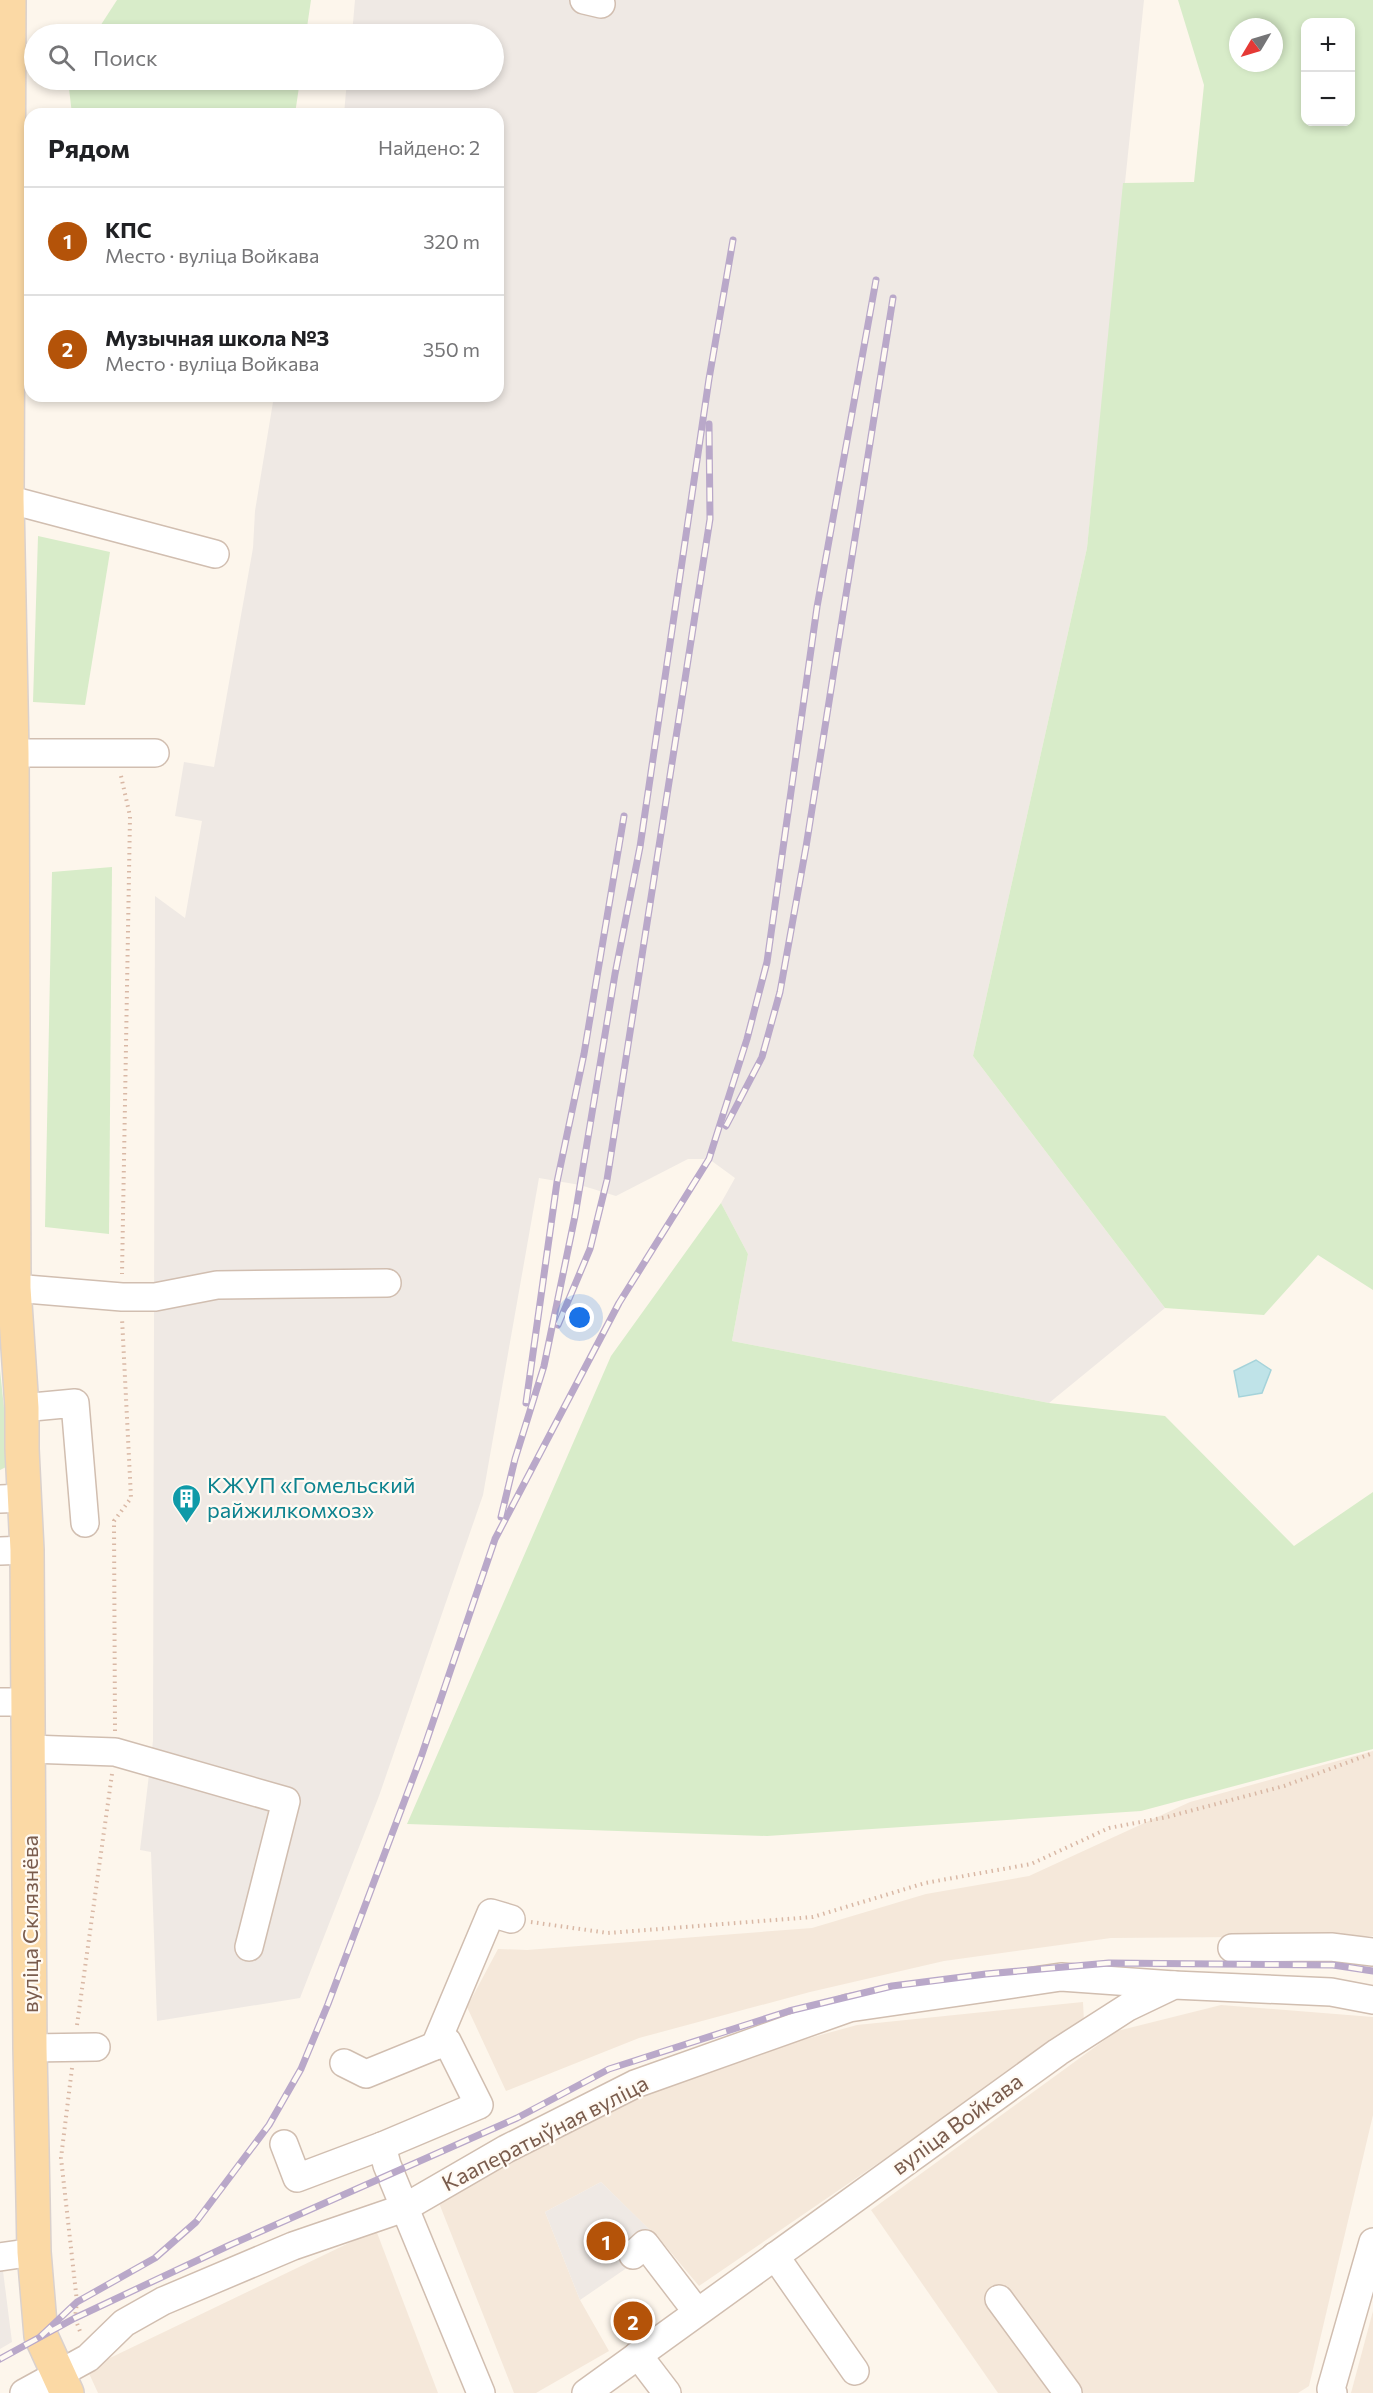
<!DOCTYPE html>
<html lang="ru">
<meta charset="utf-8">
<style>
body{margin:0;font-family:Commissioner,sans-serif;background:#f2f2f2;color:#202124}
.controls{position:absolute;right:18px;top:18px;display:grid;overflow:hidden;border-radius:12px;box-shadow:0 3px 9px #0003}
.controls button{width:54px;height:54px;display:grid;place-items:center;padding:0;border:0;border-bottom:2px solid #e0e0e0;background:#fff;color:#202124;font:30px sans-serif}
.compass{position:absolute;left:1229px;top:18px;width:54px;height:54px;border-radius:50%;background:#fff;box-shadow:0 3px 9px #0003;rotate:232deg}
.you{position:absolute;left:580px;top:1318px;width:21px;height:21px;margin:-15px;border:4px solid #fff;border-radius:50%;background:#1a73e8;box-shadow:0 0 0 9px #1a73e833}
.badge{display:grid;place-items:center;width:39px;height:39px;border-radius:50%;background:#b45309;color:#fff;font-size:20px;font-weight:700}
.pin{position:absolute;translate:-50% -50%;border:3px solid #fff;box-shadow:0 2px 6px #0006}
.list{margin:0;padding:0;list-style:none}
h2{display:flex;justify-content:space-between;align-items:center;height:78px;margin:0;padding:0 24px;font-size:26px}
h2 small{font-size:20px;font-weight:400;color:#757577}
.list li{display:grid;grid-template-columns:39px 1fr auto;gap:18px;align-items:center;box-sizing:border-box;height:108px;padding:0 24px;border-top:2px solid #e0e0e0}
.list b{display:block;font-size:22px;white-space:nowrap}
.list p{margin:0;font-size:20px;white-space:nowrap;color:#757577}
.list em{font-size:20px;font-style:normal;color:#757577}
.icon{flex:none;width:33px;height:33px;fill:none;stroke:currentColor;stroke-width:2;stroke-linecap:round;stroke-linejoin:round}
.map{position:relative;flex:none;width:1373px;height:2393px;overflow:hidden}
.search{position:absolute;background:#fff;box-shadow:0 3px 9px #0003;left:24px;top:24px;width:480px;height:66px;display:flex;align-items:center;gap:15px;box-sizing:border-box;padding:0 21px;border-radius:33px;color:#757577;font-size:22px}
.panel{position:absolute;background:#fff;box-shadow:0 3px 9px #0003;left:24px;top:108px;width:480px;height:294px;border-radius:18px}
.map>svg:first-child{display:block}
</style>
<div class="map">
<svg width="1373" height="2393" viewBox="0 0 1373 2393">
<rect width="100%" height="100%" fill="#fdf6ec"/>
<!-- residential -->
<g fill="#f5e8da">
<path d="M1373,1751V1936L1111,1938L944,1961L810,1992L639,2038L506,2091L467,2007L498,1949L527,1950L812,1928L926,1894L1029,1876L1190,1802Z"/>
<path d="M1083,2002L1084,2022L699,2286L663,2243L601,2182L545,2212L580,2300L609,2351L536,2393H514L439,2203L661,2079L857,2025Z"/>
<path d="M1221,2005L1373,2017V2115L1309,2386L1298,2393H998L871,2210L1117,2031Z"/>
<path d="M376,2230L438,2393H98L87,2369Z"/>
<path d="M1373,2311V2393H1351Z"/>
</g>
<!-- industrial -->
<g fill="#efe9e4">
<path d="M355,0H1144L1087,548L973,1056L1165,1308L1049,1403L732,1341L748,1254L721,1203L735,1178L709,1159H688L616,1196L580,1185L539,1178L483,1495L379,1796L300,1998L157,2021L151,1852L140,1850L153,1741L155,896L185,918L202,821L175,816L184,762L214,767L253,548L255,511L274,396H498V114H344L347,80H494V34H352Z"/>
<path d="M601,2182L663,2243L580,2300L545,2212Z"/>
<path d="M0,2270L3,2271L12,2342L0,2349Z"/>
</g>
<!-- green -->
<g fill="#d8ecc9" fill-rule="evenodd">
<path d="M117,0H311L306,34H95Z"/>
<path d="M1178,0H1373V1290L1318,1255L1264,1315L1165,1308L973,1056L1087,548L1123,183L1194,182L1204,85ZM1350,22V122H1306V22ZM1238,27H1274V63H1238Z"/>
<path d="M68,80H300L295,114H72Z"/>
<path d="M38,536L110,552L85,705L33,702Z"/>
<path d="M112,867L109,1234L45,1227L52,872Z"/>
<path d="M721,1203L748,1254L732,1341L1049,1403L1165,1416L1294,1546L1373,1492V1749L1141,1811L767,1836L407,1824L611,1356Z"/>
<path d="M0,1370L10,1465L0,1470Z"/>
</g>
<!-- water -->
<path fill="#bfe3e8" stroke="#a5d3da" stroke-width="1.5" d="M1256,1360L1271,1370L1262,1393L1239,1397L1234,1371Z"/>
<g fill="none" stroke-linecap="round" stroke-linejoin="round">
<defs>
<g id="minor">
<path d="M584,0L601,4"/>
<path d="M7,499L215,554"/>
<path d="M12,753H155"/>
<path d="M14,1288L122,1297H155L217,1285L387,1283"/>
<path d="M22,1408L75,1403L85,1523"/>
<path d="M0,1499L25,1498"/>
<path d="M0,1551L27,1550"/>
<path d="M0,1702H29"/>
<path d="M30,1749L115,1752L286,1801L249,1947"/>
<path d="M1232,1948L1331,1947L1373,1952"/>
<path d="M435,2046L491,1913L511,1919"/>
<path d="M30,2048L96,2047"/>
<path d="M344,2063L366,2074L447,2041L479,2105L382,2146"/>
<path d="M284,2144L297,2178L382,2146L387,2165L481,2393"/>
<path d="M633,2255L645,2244L697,2312"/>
<path d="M775,2256L855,2371"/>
<path d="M0,2257L34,2252"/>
<path d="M999,2299L1068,2393"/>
<path d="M638,2355L667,2393"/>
<path d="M24,2393L88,2358L124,2323L163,2301L293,2246L404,2208L506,2149L635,2084L849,2008L1061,1977L1174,1985"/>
<path d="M586,2393L1058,2052L1128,2007L1174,1985L1331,1992L1373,2000"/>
<path d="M1333,2393L1331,2389L1373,2242"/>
</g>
<path id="major" d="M9,0L7,499L12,753L14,1288L22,1408V1449L27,1550L30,2048L34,2252L41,2336L67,2393"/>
</defs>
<!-- minor casing -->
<use href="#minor" stroke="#d1beb0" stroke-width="30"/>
<!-- major casing -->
<use href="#major" stroke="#dad1cd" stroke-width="36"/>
<!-- path -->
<g stroke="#d9b8a5" stroke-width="4" stroke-dasharray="1.5 4.5" stroke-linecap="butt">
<path d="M121,776L130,816L122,1274"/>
<path d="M115,1731L114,1521L131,1498L122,1318"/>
<path d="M531,1922L608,1933L813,1917L925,1883L1031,1864L1109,1828L1167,1817L1284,1786L1373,1753"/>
<path d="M77,2025L112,1774"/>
<path d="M72,2068L61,2158L77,2302L75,2318L81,2334"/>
</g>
<!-- minor -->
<use href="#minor" stroke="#fff" stroke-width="27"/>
<!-- major -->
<use href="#major" stroke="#fbd9a5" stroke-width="33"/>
<defs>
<g id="rail">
<path d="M726,1126L762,1057L780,992L806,847L893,298"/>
<path d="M558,1325L590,1249L607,1180L710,519L709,424"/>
<path d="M526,1403L557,1182L584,1054L624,816"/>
<path d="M501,1517L515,1459L544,1366L575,1216L615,974L640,847L709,379L733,240"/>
<path d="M41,2336L77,2302L155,2258L196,2222L269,2125L301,2069L328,2004L421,1757L495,1539L619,1303L709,1159L747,1039L767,962L817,607L876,280"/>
<path d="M0,2359L75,2318L230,2245L517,2118L609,2069L789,2011L892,1986L986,1974L1109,1963L1333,1965L1373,1971"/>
</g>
</defs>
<!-- rail casing -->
<use href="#rail" stroke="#b9a8c9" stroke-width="7"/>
<!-- rail -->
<use href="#rail" stroke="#fffaf3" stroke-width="4.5" stroke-dasharray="14" stroke-linecap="butt"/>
</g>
<!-- icons -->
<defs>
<symbol id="building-pin" viewBox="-11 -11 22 30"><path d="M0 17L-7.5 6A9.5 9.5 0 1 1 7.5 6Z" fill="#0f9aa8" stroke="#fffaf3"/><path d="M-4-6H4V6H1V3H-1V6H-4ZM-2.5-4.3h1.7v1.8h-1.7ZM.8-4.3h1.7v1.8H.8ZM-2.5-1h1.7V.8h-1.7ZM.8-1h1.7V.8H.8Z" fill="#fff"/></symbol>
</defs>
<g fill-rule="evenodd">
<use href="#building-pin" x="170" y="1482" width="33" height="45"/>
</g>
<g text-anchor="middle" stroke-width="4.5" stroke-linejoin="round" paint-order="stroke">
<!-- culture labels -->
<g font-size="22" fill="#0d838f" stroke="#fffaf3" text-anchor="start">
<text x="207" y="1493">КЖУП «Гомельский<tspan x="207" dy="25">райжилкомхоз»</tspan></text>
</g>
<!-- street labels -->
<g font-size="22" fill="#7a5c4d" stroke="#fffaf3">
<text transform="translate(30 1924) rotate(-90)" y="8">вуліца Склязнёва</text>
<text transform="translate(957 2124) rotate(-36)" y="8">вуліца Войкава</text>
<text transform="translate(545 2133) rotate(-27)" y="8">Кааператыўная вуліца</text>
</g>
</g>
</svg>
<div class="controls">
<button>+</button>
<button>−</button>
</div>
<svg class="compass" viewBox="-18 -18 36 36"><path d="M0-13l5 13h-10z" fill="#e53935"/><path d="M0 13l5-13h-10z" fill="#757577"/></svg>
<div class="you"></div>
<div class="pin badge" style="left:606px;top:2241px">1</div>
<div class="pin badge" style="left:633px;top:2321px">2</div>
<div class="search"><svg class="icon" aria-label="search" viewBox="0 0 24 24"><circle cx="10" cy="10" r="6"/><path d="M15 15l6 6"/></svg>Поиск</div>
<section class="panel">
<h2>Рядом<small>Найдено: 2</small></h2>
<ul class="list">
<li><span class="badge">1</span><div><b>КПС</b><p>Место · вуліца Войкава</p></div><em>320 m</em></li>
<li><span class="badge">2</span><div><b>Музычная школа №3</b><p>Место · вуліца Войкава</p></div><em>350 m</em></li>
</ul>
</section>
</div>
